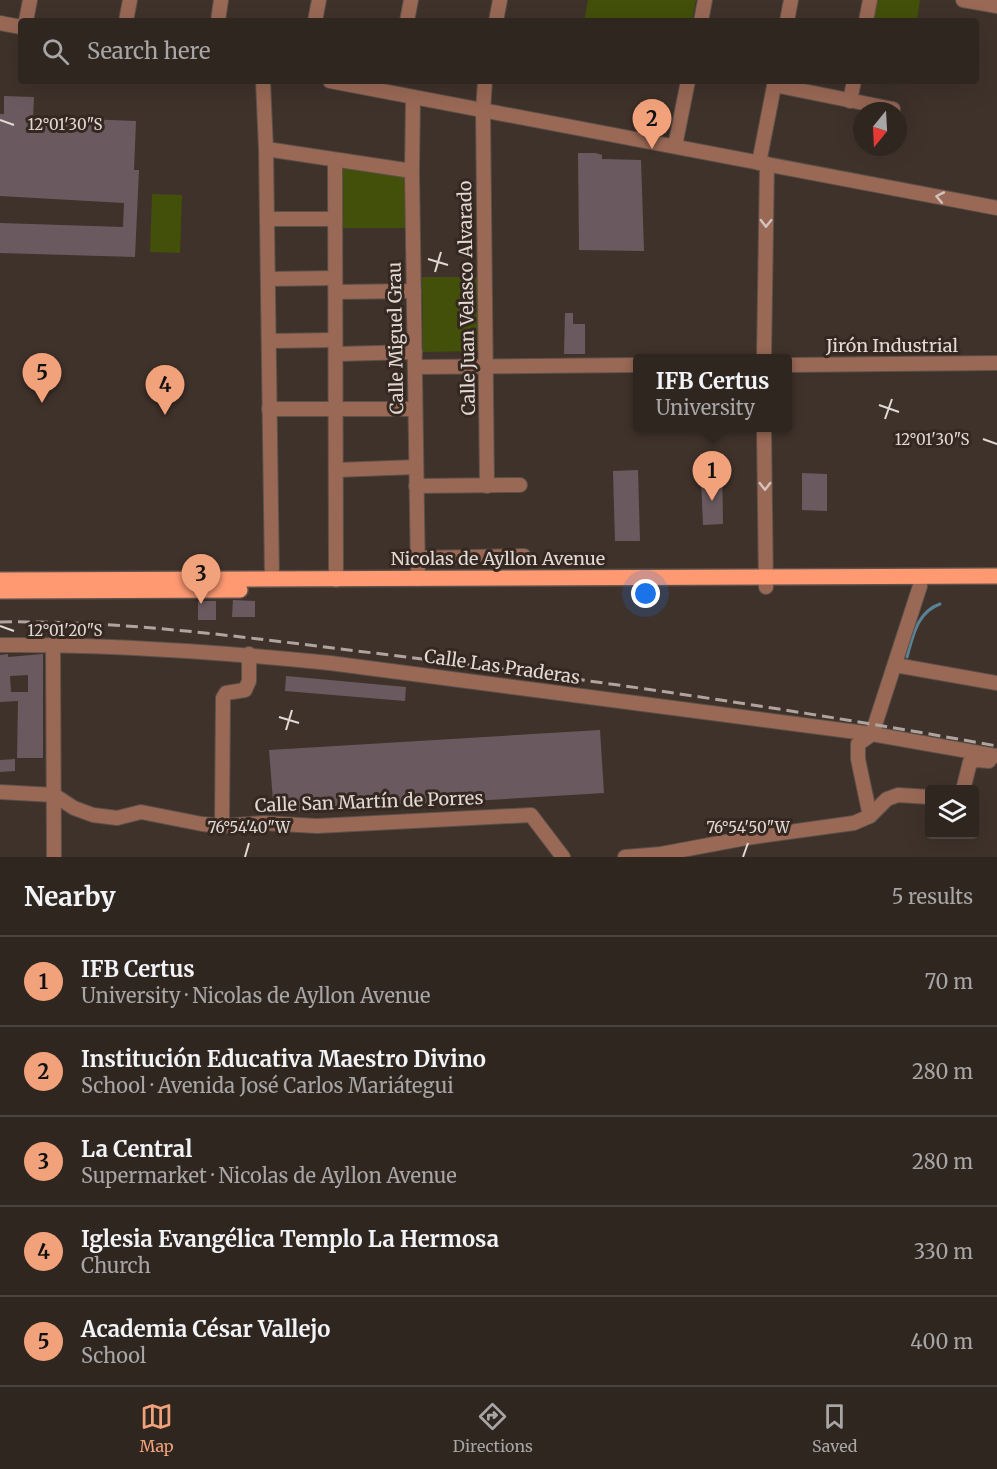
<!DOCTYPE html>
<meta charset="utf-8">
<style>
body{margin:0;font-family:Merriweather,serif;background:#372e29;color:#f1f3f6}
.controls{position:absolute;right:18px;bottom:18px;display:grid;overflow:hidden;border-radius:6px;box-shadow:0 6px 24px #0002}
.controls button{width:54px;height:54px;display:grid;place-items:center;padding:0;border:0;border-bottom:2px solid #4a433e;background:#2f2620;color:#f1f3f6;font:30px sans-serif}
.compass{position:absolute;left:853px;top:102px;width:54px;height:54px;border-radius:50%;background:#2f2620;box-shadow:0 6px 24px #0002;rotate:198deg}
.you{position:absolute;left:646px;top:594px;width:21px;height:21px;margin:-15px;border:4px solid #fff;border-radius:50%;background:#1a73e8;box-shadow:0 0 0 9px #1a73e833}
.badge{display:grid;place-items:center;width:39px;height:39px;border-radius:50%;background:#f1a27b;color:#111;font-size:20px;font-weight:700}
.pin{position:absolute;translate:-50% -50px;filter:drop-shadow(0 2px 3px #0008)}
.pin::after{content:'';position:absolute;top:32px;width:21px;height:18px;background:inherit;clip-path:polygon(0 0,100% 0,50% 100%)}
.popup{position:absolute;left:633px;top:354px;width:159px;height:78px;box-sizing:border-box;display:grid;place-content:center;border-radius:6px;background:#2f2620;filter:drop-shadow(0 2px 4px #0005);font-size:20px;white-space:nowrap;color:#a7a5a5}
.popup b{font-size:22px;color:#f1f3f6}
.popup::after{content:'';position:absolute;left:50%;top:100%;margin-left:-12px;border:12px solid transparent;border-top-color:#2f2620}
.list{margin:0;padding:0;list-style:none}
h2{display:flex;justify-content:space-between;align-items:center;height:78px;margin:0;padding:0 24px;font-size:26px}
h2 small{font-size:20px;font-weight:400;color:#a7a5a5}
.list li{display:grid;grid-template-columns:39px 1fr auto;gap:18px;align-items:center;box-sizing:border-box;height:90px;padding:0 24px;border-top:2px solid #4a433e}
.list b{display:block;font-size:22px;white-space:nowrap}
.list p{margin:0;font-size:20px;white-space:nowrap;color:#a7a5a5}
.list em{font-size:20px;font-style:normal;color:#a7a5a5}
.icon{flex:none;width:33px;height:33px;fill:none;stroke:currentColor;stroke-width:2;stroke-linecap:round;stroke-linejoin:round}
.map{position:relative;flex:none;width:997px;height:857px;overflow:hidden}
.search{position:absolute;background:#2f2620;box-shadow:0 6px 24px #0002;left:18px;right:18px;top:18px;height:66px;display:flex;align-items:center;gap:15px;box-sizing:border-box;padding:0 21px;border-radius:6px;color:#a7a5a5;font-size:22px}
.sheet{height:528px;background:#2f2620}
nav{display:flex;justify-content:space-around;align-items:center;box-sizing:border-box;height:84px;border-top:2px solid #4a433e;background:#2f2620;font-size:16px;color:#a7a5a5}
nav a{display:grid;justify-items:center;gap:3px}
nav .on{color:#f1a27b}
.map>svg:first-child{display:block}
</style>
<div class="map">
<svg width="997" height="857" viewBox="0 0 997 857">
<rect width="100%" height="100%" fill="#3f322b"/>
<!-- green -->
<g fill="#42500a">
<path d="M588,0H696L692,21H584Z"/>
<path d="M875,0H920L917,21H871Z"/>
<path d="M338,163L407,172V228H338Z"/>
<path d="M152,194L182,195L180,253L150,252Z"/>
<path d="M422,277H481L482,351L423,352Z"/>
</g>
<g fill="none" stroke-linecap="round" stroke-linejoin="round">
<!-- stream -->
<path stroke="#598294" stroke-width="3" d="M907,657C913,636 917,612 940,604"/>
</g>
<!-- building -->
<g fill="#6a5a5f" fill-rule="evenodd">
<path d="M4,96L34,97L33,117L136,121L134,170H139L135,257L0,253V223L123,227L124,203L0,196V114H4Z"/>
<path d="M578,153H596L602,155V159L641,160L644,251L579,250Z"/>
<path d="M565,313H573V324H585V354H564Z"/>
<path d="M700,456H708V461H722L723,524L703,525Z"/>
<path d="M638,470L640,541H615L613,471Z"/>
<path d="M802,473L827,474V511L802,510Z"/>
<path d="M233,600L255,601V617H232Z"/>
<rect x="198" y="601" width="18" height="19"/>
<path d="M8,654V657L43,654V758H17L18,701L0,702V655ZM28,675V692H11L10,676Z"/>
<path d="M286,676L406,687L405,701L285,691Z"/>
<path d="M600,730L604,793L274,813L269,750Z"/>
<path d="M15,759V771L0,772V760Z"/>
</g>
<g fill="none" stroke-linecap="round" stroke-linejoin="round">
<defs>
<g id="minor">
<path d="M963,0L997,6"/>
<path d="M26,21L30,0"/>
<path d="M126,21L130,0"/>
<path d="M218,21L221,0"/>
<path d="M315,21L319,0"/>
<path d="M407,21L411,0"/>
<path d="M496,21L500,0"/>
<path d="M701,21L705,0"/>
<path d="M787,21L791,0"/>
<path d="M866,21L870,0"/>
<path d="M0,23L21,27"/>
<path d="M263,81L266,149L272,579"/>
<path d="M330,81L997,208"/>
<path d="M485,81L483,111L487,486"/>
<path d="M774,85L893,109"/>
<path d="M413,97L412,171L418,579"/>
<path d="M850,101L854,81"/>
<path d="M675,146L688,81"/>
<path d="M266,149L412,171"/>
<path d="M335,160L336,580"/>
<path d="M759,163L775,81"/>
<path d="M267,219H335"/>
<path d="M268,279L335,278"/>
<path d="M336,292L414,291"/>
<path d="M269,341L335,340"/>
<path d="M336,354L415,352"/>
<path d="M764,358L767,164"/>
<path d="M787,365L997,363"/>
<path d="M415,367L637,365"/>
<path d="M269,409H415"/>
<path d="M764,428L766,587"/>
<path d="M336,470L416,467"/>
<path d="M416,486L520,485"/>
<path d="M418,558L524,556"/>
<path d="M53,644L54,857"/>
<path d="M0,645C110,644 220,652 330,663L872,734L997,756"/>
<path d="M895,665L997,683"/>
<path d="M963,790L970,762L977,760L989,761"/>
<path d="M0,792L54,795L74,808L93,815L117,818L141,812L202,824L222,826L264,823L317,826L531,815L563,857"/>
<path d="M870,816L858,759V744L872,734L920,586"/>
<path d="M222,826L223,698L226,693L245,690L249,681V654"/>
<path d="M625,857L661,854L746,838L854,823L870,816L887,799L898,795L930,797"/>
</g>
<g id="major">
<path d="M0,580L997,576"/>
<path d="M0,591L240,590"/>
</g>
</defs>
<!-- minor casing -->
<use href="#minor" stroke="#5c504a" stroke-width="16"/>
<!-- major casing -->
<use href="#major" stroke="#5c504a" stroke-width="18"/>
<!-- minor -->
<use href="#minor" stroke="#9a6956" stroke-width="14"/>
<!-- major -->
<use href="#major" stroke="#fe9972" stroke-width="15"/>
<!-- rail -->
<path stroke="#afa4a0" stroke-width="3" stroke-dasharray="12 6" stroke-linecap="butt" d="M0,622C128,620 256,639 382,654C588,679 793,709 997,746"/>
</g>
<!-- one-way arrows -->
<defs><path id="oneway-chevron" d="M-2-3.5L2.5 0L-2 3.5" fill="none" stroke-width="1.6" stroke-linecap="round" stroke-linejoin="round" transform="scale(1.5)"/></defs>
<g stroke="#d4c3bc">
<use href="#oneway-chevron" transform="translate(940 197) rotate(-169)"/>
<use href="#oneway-chevron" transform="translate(766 223) rotate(91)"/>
<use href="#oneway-chevron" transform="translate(765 486) rotate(90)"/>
</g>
<!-- ticks -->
<path fill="none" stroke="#e2d9d5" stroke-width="2" d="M0,120L14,125M428,259L448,265M435,272L441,252M879,405L899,412M885,419L892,399M983,439L997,444M0,626L14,631M279,717L299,723M286,730L292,710M245,857L249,843M743,857L748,843"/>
<g text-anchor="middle" stroke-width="6" stroke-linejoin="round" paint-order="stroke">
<!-- street labels -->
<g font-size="18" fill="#e2d9d5" stroke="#352821">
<text transform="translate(467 298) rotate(-91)" y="6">Calle Juan Velasco Alvarado</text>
<text transform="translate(396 338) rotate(-91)" y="6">Calle Miguel Grau</text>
<text x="892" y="352">Jirón Industrial</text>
<text x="498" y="565">Nicolas de Ayllon Avenue</text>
<text transform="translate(502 667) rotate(8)" y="6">Calle Las Praderas</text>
<text transform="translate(369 802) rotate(-2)" y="6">Calle San Martín de Porres</text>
</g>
</g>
<g font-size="15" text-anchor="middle" fill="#e2d9d5" stroke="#352821" stroke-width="6" stroke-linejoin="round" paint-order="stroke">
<text x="65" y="130">12°01'30"S</text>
<text x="932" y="445">12°01'30"S</text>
<text x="65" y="636">12°01'20"S</text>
<text x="249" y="833">76°54'40"W</text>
<text x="748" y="833">76°54'50"W</text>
</g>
</svg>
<div class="controls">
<button><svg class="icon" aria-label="layers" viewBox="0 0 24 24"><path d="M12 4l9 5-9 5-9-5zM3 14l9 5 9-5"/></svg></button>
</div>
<svg class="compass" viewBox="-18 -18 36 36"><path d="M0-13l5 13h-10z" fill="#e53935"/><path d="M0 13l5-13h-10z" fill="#a7a5a5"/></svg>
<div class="you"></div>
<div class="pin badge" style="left:712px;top:501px">1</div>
<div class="popup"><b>IFB Certus</b>University</div>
<div class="pin badge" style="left:652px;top:149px">2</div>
<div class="pin badge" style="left:201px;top:604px">3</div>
<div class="pin badge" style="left:165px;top:415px">4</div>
<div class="pin badge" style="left:42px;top:403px">5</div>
<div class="search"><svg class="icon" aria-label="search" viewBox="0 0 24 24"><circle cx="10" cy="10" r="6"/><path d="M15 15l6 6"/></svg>Search here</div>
</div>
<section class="sheet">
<h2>Nearby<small>5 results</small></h2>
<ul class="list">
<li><span class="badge">1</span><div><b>IFB Certus</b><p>University · Nicolas de Ayllon Avenue</p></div><em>70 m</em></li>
<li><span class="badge">2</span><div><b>Institución Educativa Maestro Divino</b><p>School · Avenida José Carlos Mariátegui</p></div><em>280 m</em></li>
<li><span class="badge">3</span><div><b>La Central</b><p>Supermarket · Nicolas de Ayllon Avenue</p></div><em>280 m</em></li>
<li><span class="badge">4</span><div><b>Iglesia Evangélica Templo La Hermosa</b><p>Church</p></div><em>330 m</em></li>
<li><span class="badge">5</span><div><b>Academia César Vallejo</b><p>School</p></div><em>400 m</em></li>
</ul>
</section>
<nav>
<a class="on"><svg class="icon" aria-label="map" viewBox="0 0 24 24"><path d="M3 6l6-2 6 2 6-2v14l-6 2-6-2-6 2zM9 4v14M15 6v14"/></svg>Map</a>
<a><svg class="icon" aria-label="directions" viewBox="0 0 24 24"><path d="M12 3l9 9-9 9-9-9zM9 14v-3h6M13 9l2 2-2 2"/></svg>Directions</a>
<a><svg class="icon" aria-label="saved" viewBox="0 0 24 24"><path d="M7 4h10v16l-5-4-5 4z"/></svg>Saved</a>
</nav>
